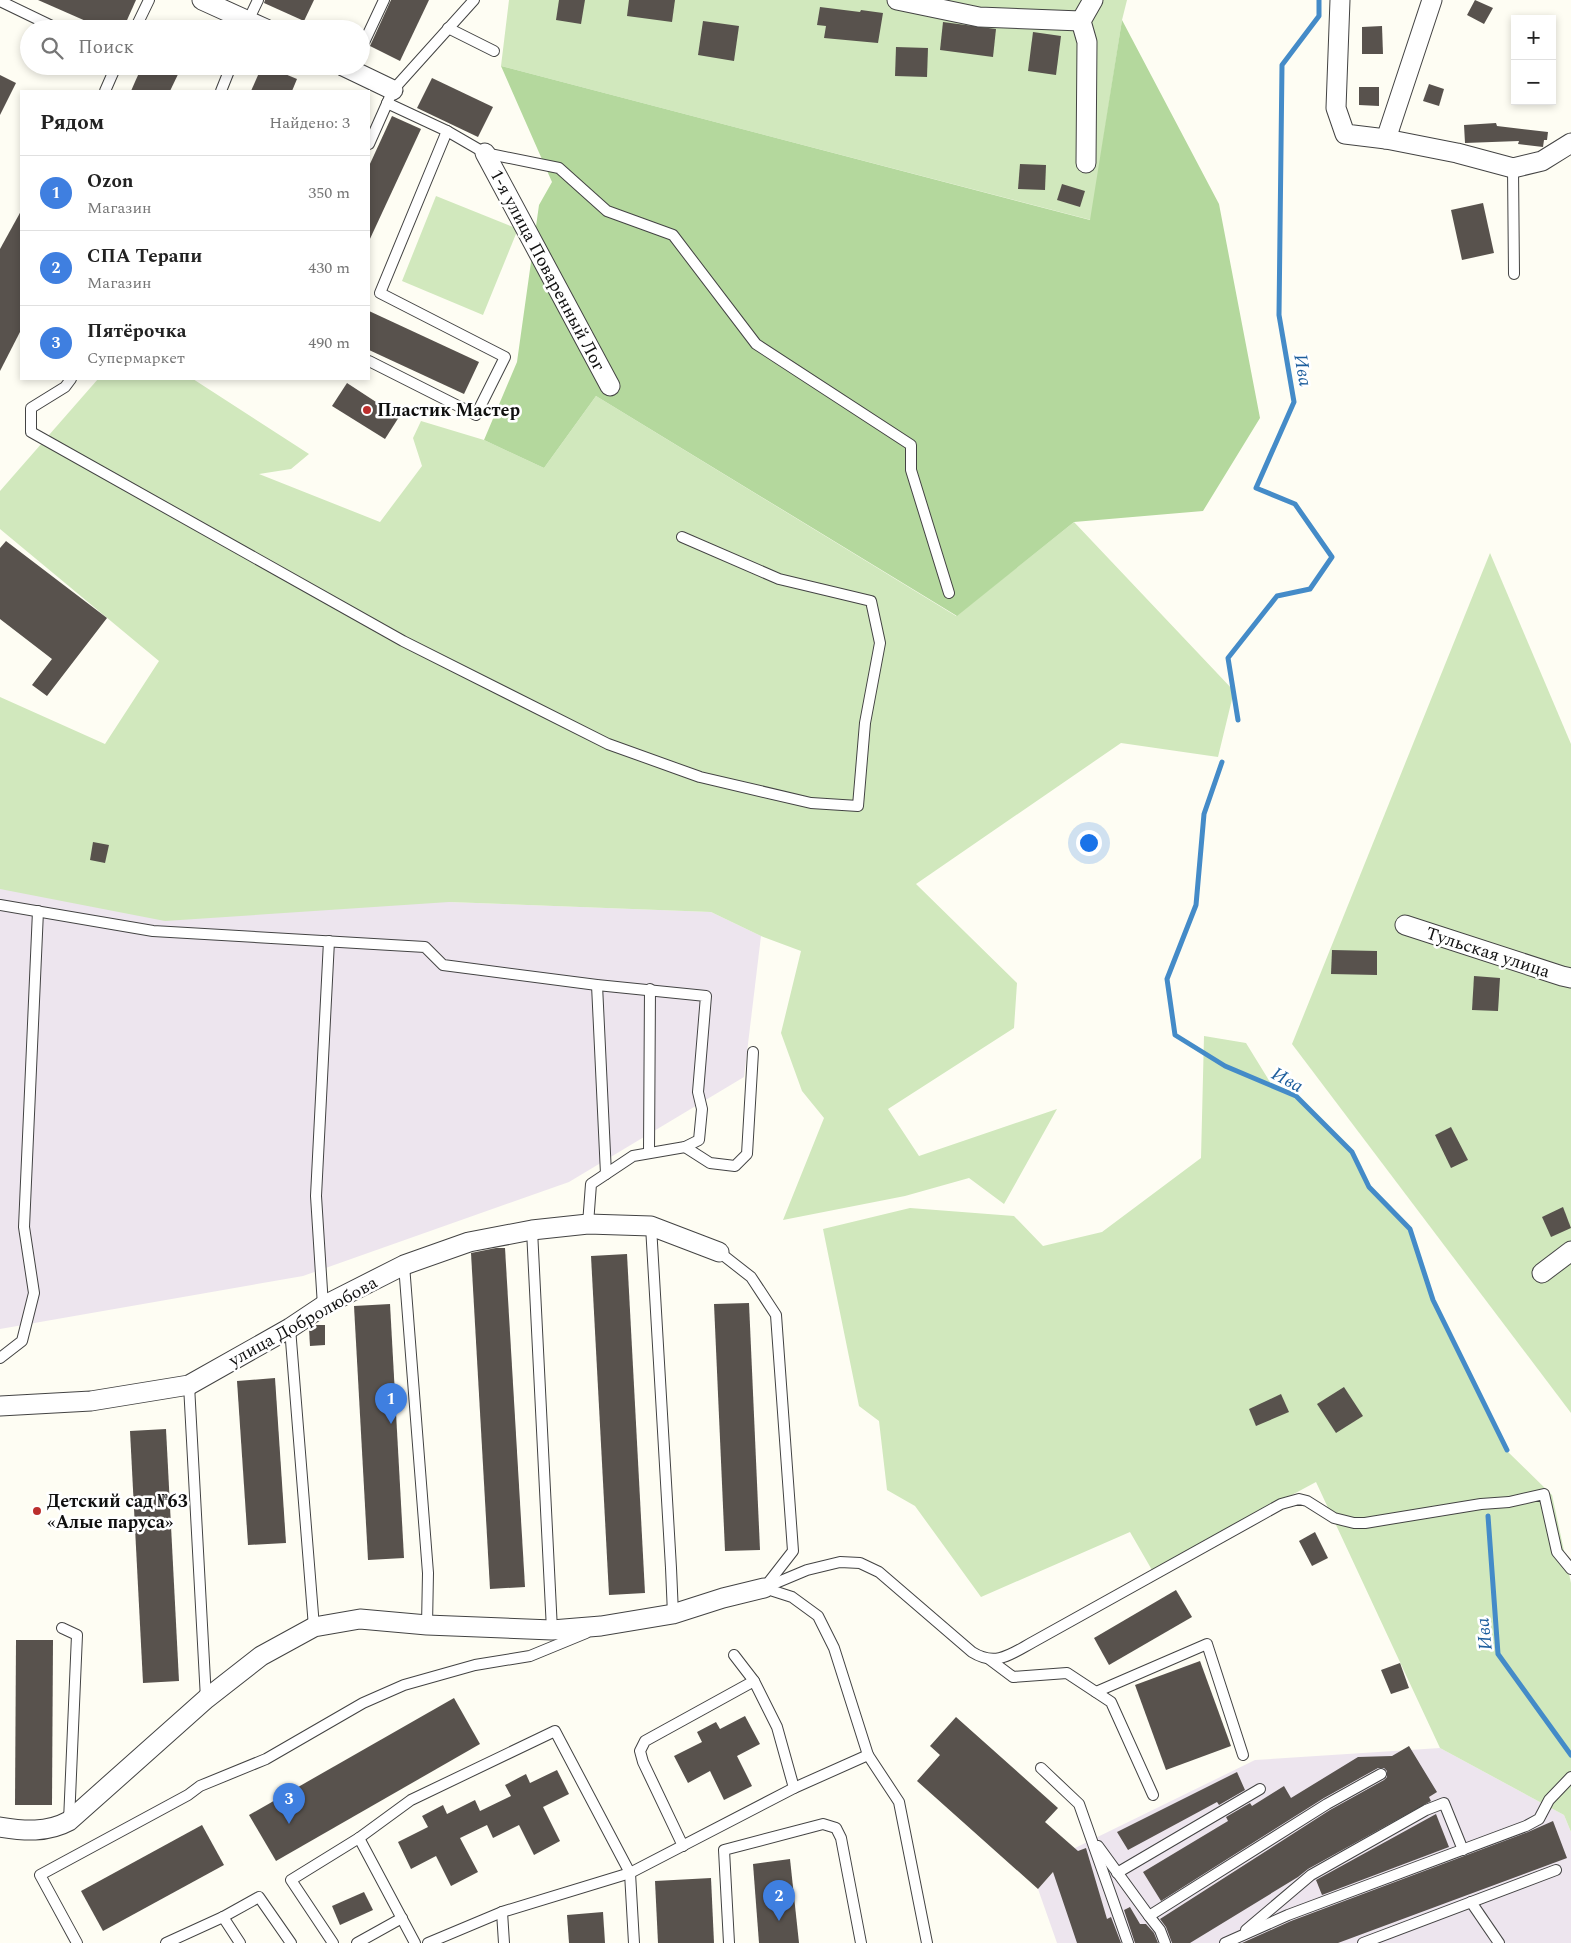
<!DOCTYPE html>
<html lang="ru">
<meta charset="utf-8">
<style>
body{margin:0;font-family:Spectral,serif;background:#f2f2f2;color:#222}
.controls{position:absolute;right:15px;top:15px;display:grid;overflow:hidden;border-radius:0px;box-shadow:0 2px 8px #0003}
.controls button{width:45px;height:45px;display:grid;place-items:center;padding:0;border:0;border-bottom:1px solid #e0e0e0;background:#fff;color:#222;font:25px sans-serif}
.you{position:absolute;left:1088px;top:842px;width:18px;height:18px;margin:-12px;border:4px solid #fff;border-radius:50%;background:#1a73e8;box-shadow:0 0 0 8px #1a73e833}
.badge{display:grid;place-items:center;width:32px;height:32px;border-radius:50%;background:#1a73e8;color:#fff;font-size:16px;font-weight:700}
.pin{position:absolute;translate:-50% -41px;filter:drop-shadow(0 1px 2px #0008)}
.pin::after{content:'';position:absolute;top:26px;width:18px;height:15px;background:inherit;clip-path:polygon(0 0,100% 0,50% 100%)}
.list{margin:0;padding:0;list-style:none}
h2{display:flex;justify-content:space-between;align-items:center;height:65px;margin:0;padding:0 20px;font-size:21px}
h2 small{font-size:16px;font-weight:400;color:#767676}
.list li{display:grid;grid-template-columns:32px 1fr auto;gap:15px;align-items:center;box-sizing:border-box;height:75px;padding:0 20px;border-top:1px solid #e0e0e0}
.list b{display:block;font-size:19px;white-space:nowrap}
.list p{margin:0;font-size:16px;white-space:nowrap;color:#767676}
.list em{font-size:16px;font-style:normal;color:#767676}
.icon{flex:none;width:28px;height:28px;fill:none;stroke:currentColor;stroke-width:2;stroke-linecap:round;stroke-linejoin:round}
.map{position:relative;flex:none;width:1571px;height:1943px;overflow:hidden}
.search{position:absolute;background:#fff;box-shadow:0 2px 8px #0003;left:20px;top:20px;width:350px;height:55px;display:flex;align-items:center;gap:12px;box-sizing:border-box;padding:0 18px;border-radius:28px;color:#767676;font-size:19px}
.panel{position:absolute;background:#fff;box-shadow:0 2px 8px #0003;left:20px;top:90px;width:350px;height:290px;border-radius:0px}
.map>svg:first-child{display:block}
</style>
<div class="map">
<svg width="1571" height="1943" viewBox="0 0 1571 1943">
<rect width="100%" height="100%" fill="#fefdf3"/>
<!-- industrial -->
<g fill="#ede5ee">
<path d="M0,889L449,902L711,912L761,936L744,1077L569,1182L303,1276L0,1329Z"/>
<path d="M1440,1748L1564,1815L1571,1832V1943H1057L1038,1889L1075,1848L1255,1760Z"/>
</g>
<!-- green -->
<g fill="#d1e8bd">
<path d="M509,0H1127L1122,20L1091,220L501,66Z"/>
<path d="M436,196L518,229L483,315L402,281Z"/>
<path d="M98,379H193L309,454L291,469L259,474L380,522L422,466L413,438L421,421L484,440L544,468L596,396L956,616L1074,522L1234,691L1218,757L1121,743L916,884L1017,983L1014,1028L888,1109L919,1156L1057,1109L1004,1204L969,1178L905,1196L783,1220L824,1118L802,1091L781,1033L801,951L761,936L711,912L449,902L165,921L0,889V697L105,744L159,661L0,529V491Z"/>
<path d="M1490,553L1571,744V1413L1292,1044Z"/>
<path d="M1204,1036L1246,1043L1273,1087L1296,1096L1352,1152L1369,1187L1410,1229L1433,1300L1506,1450L1552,1495L1571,1583V1832L1564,1815L1440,1748L1316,1482L1152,1570L1130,1532L981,1597L915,1506L887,1490L879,1421L859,1406L823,1229L910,1208L1014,1216L1043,1246L1102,1232L1201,1158Z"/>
</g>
<!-- forest -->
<path fill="#b4d89d" d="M1122,20L1219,204L1260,418L1203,511L1074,522L957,616L596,396L544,468L484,440L517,362L539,205L552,182L501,66L1090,220Z"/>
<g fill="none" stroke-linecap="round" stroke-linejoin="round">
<!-- stream -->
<g stroke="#448bc8" stroke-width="5">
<path d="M1238,720L1228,658L1277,596L1310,589L1332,557L1295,504L1256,488L1294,402L1279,315L1282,65L1319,16V0"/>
<path d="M1222,762L1204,814L1196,905L1167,979L1175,1035L1225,1066L1296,1096L1352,1152L1369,1187L1410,1229L1433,1300L1507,1450"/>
<path d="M1488,1516L1498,1654L1571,1755"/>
</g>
</g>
<!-- building -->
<g fill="#58524d">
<path d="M38,0H136L123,29H104Z"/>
<path d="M265,0H314L304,21L264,3Z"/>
<path d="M391,0H429L400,61L370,46Z"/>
<path d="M559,0H585L581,24L556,20Z"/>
<path d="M629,0H675L672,22L627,16Z"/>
<path d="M1475,0L1493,8L1484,24L1467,15Z"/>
<path d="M820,7L860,12L861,10L883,13L878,43L824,38L826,26L817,25Z"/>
<path d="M703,21L739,26L734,61L698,55Z"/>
<path d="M943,22L996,29L993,57L940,50Z"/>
<path d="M1382,26L1383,54H1362V27Z"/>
<path d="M1033,32L1061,36L1056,75L1028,71Z"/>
<path d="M896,47L928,48L927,77L895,76Z"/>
<path d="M142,66H182L170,91H131Z"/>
<path d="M262,66H266L297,79L292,91H251Z"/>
<path d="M0,75L16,83L0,115Z"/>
<path d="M432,78L493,107L478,137L417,108Z"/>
<path d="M1429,84L1444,89L1439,106L1423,101Z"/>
<path d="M1359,87H1379V106L1359,105Z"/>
<path d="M392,116L421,129L369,241V166Z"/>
<path d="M1496,123L1497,126L1548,132L1547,140H1544L1543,147L1518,144L1519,141L1465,143L1464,125Z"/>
<path d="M1020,164L1046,165L1045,190L1018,189Z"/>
<path d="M1062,184L1085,191L1080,207L1057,200Z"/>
<path d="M1483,203L1494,253L1462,260L1451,210Z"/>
<path d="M21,211V330L0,371V249Z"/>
<path d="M369,311L479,362L464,394L369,350Z"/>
<path d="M347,383L399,417L385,439L332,406Z"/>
<path d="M6,541L107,618L47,696L32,685L52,659L0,619V548Z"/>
<path d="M93,842L109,845L105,863L90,860Z"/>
<path d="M1332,950L1377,951V975L1331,974Z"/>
<path d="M1474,976L1500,978L1498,1011L1472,1010Z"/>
<path d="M1451,1127L1468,1160L1451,1168L1435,1135Z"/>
<path d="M1563,1207L1571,1228L1551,1237L1542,1217Z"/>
<path d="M496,1248H505L525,1587L490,1589L471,1253Z"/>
<path d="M627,1254L645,1593L609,1595L591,1256Z"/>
<path d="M749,1303L760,1550L725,1551L714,1304Z"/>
<path d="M390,1304L404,1558L368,1560L354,1306Z"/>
<path d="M315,1325H325V1345L310,1346L309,1329Z"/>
<path d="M275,1378L286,1543L248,1545L237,1381Z"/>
<path d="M1344,1387L1363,1416L1336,1433L1317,1404Z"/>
<path d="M1281,1394L1289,1412L1256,1426L1249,1409Z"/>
<path d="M166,1429L179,1681L143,1683L130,1431Z"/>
<path d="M1315,1532L1328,1558L1312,1566L1299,1541Z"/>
<path d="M1176,1590L1192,1617L1109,1665L1094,1638Z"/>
<path d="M16,1640H53L52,1805H15Z"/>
<path d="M1200,1661L1231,1746L1166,1770L1135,1685Z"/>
<path d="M1400,1663L1409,1688L1391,1694L1381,1670Z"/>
<path d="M454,1698L480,1744L276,1861L249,1815Z"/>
<path d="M745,1716L760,1744L737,1756L752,1786L724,1800L710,1771L688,1783L674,1756L702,1742L697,1732L716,1722L720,1729Z"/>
<path d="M956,1717L1058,1808L1045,1822L1078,1851L1086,1848L1107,1919L1111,1917L1121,1943H1077L1053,1872L1038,1889L917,1781L940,1755L930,1746Z"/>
<path d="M1409,1746L1437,1792L1429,1797L1431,1801L1308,1869L1298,1877L1190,1943H1172L1166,1927L1160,1919L1330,1810L1384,1780L1387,1777V1771L1384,1768H1378L1324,1798L1161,1901L1143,1872L1228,1821L1226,1817L1250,1803L1252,1806L1284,1786L1291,1798L1358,1757L1392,1756Z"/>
<path d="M557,1770L569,1794L543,1807L560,1841L534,1855L519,1825L493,1838L487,1825L460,1838L478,1872L451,1886L436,1856L411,1869L398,1842L428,1827L422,1816L443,1805L447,1814L475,1800L480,1811L511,1796L505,1785L526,1774L530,1783Z"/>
<path d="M1237,1772L1245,1790L1219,1805L1217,1802L1128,1850L1117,1832Z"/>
<path d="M1436,1814L1449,1847L1322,1895L1316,1880Z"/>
<path d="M1553,1821L1567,1858L1338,1943H1242L1291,1921L1528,1832Z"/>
<path d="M202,1825L224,1865L103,1931L81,1891Z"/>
<path d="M790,1859L799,1943H759L753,1864Z"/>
<path d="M711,1878L714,1943H658L655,1881Z"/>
<path d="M364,1892L373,1910L340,1925L332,1906Z"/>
<path d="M1130,1907L1140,1924H1146L1154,1933L1158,1943H1135L1124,1910Z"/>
<path d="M603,1912L605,1943H569L567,1915Z"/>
</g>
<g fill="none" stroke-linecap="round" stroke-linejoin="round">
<defs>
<g id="service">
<path d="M0,1L58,29"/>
<path d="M247,23L258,0"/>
<path d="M448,28L494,51"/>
<path d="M135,29L149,0"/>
<path d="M361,49L384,0"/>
<path d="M105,91L116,66"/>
<path d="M221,91L231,66"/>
<path d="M447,131L485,153L559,168L607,211L673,235L756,344L911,445V470L949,593"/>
<path d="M369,144L393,90L474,0"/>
<path d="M1513,168L1514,274"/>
<path d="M369,361L476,415L505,357L380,293L447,131L387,103"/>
<path d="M71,379L65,387L31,408V432L403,641L608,744L700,777L811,803L858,806L865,723L880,643L871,601L779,579L682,537"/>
<path d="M0,905L153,931L425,947L443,965L597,985L706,996L698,1092L702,1109L699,1140L685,1147L633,1156L591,1184L588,1224"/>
<path d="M597,985L606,1174"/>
<path d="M685,1147L710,1163L735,1166L747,1154L753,1052"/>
<path d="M649,1153L650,989"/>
<path d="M651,1226L671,1568L673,1614"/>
<path d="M532,1230L552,1630"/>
<path d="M719,1252L751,1277L776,1315L793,1551L765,1587"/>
<path d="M404,1265L428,1573L427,1625"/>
<path d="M323,1306L316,1196L329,941"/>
<path d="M290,1328L314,1627"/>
<path d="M0,1358L22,1341L34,1293L24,1227L38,911"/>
<path d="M189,1385L206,1699"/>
<path d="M764,1588L807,1570L840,1562L860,1563L879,1572L972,1652C996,1667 1011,1654 1033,1642L1281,1504L1299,1499L1307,1501L1334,1518L1354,1523H1365L1481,1504L1509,1502L1544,1494L1557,1552L1571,1569"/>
<path d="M764,1588L792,1597L818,1616L834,1648L868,1755"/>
<path d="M62,1628L77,1635L69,1821"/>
<path d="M734,1655L754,1681"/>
<path d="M989,1659L1013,1677L1067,1673L1111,1702L1153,1795"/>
<path d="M1096,1692L1207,1644L1243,1755"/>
<path d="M1041,1768L1079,1804L1128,1943"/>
<path d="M359,1838L415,1943"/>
<path d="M683,1846L643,1762L640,1751L645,1741L754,1681L777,1727L794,1788"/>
<path d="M1098,1846L1149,1916"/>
<path d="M1117,1873L1260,1789"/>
<path d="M1471,1902L1499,1943"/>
<path d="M502,1912L504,1943"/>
<path d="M223,1917L240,1943"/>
<path d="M1246,1930L1311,1875L1426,1810L1444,1803L1463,1850"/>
<path d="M77,1943L40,1875L188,1795L200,1786L266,1759L363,1703L404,1685L475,1665L530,1656L586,1633"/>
<path d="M166,1943L223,1917L259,1897L291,1943"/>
<path d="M333,1943L291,1880L359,1838L411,1800L555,1731L630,1873L634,1943"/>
<path d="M357,1943L402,1918"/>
<path d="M428,1943L502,1912L630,1873L794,1788L868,1755L899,1802L927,1943"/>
<path d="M729,1943L724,1850L823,1824L836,1828L841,1838L861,1943"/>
<path d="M1165,1943L1160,1930L1149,1916L1327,1804L1381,1774"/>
<path d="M1225,1943L1288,1915L1526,1826L1539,1819L1549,1800L1571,1777"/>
<path d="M1363,1943L1556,1870"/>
</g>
<g id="minor">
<path d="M202,0L266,29"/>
<path d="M897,0L979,17L1081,21"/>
<path d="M1340,0L1336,108L1345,134L1386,139L1457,153L1513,168L1542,161L1571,143"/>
<path d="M343,66L393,90"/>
<path d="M1386,139L1432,0"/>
<path d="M485,153L610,386"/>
<path d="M1086,163L1087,42L1081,21L1093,0"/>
<path d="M1405,925L1562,976L1571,978"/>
<path d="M1542,1273L1571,1251"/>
<path d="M0,1406L91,1401L189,1385L290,1328L323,1306L404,1265L469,1242L532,1230L588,1224L651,1226L719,1252"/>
<path d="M0,1827C24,1831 47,1833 69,1821L206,1699L261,1656L314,1627L360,1619L427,1625L552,1630L601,1626L673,1614L723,1598L764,1588"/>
</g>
</defs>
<!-- service casing -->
<use href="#service" stroke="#434343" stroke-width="12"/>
<!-- minor casing -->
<use href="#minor" stroke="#434343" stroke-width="21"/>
<!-- service -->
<use href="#service" stroke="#fff" stroke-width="10"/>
<!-- minor -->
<use href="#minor" stroke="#fff" stroke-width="19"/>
</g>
<!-- markers -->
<g fill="#bb2f2d" stroke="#fff" stroke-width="2">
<circle cx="367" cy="410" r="5"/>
<circle cx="37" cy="1511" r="5"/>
</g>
<g text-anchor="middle" stroke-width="5" stroke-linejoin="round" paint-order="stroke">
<!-- street labels -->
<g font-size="18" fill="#101010" stroke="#fff">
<text transform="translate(548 270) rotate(62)" y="6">1-я улица Поваренный Лог</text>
<text transform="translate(1488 952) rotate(18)" y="6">Тульская улица</text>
<text transform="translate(303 1321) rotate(-29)" y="6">улица Добролюбова</text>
</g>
<!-- poi labels -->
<g font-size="18" font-weight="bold" fill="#101010" stroke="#fff" text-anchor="start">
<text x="377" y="416">Пластик Мастер</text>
<text x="47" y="1507">Детский сад №63<tspan x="47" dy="21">«Алые паруса»</tspan></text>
</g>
<!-- water labels -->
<g font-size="19" font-style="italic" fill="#1d5e9d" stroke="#fff">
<text transform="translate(1304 370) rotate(80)" y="7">Ива</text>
<text transform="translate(1288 1079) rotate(28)" y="7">Ива</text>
<text transform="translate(1483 1634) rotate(-96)" y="7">Ива</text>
</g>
</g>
</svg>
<div class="controls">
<button>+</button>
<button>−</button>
</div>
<div class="you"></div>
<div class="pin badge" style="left:391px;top:1424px;background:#3f7fe0">1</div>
<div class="pin badge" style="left:779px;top:1921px;background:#3f7fe0">2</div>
<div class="pin badge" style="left:289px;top:1824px;background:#3f7fe0">3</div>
<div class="search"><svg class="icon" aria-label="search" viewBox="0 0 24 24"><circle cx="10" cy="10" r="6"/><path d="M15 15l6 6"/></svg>Поиск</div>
<section class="panel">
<h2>Рядом<small>Найдено: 3</small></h2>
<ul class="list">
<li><span class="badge" style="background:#3f7fe0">1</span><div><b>Ozon</b><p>Магазин</p></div><em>350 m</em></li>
<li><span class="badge" style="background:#3f7fe0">2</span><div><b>СПА Терапи</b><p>Магазин</p></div><em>430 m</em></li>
<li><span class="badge" style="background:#3f7fe0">3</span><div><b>Пятёрочка</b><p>Супермаркет</p></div><em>490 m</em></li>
</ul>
</section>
</div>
